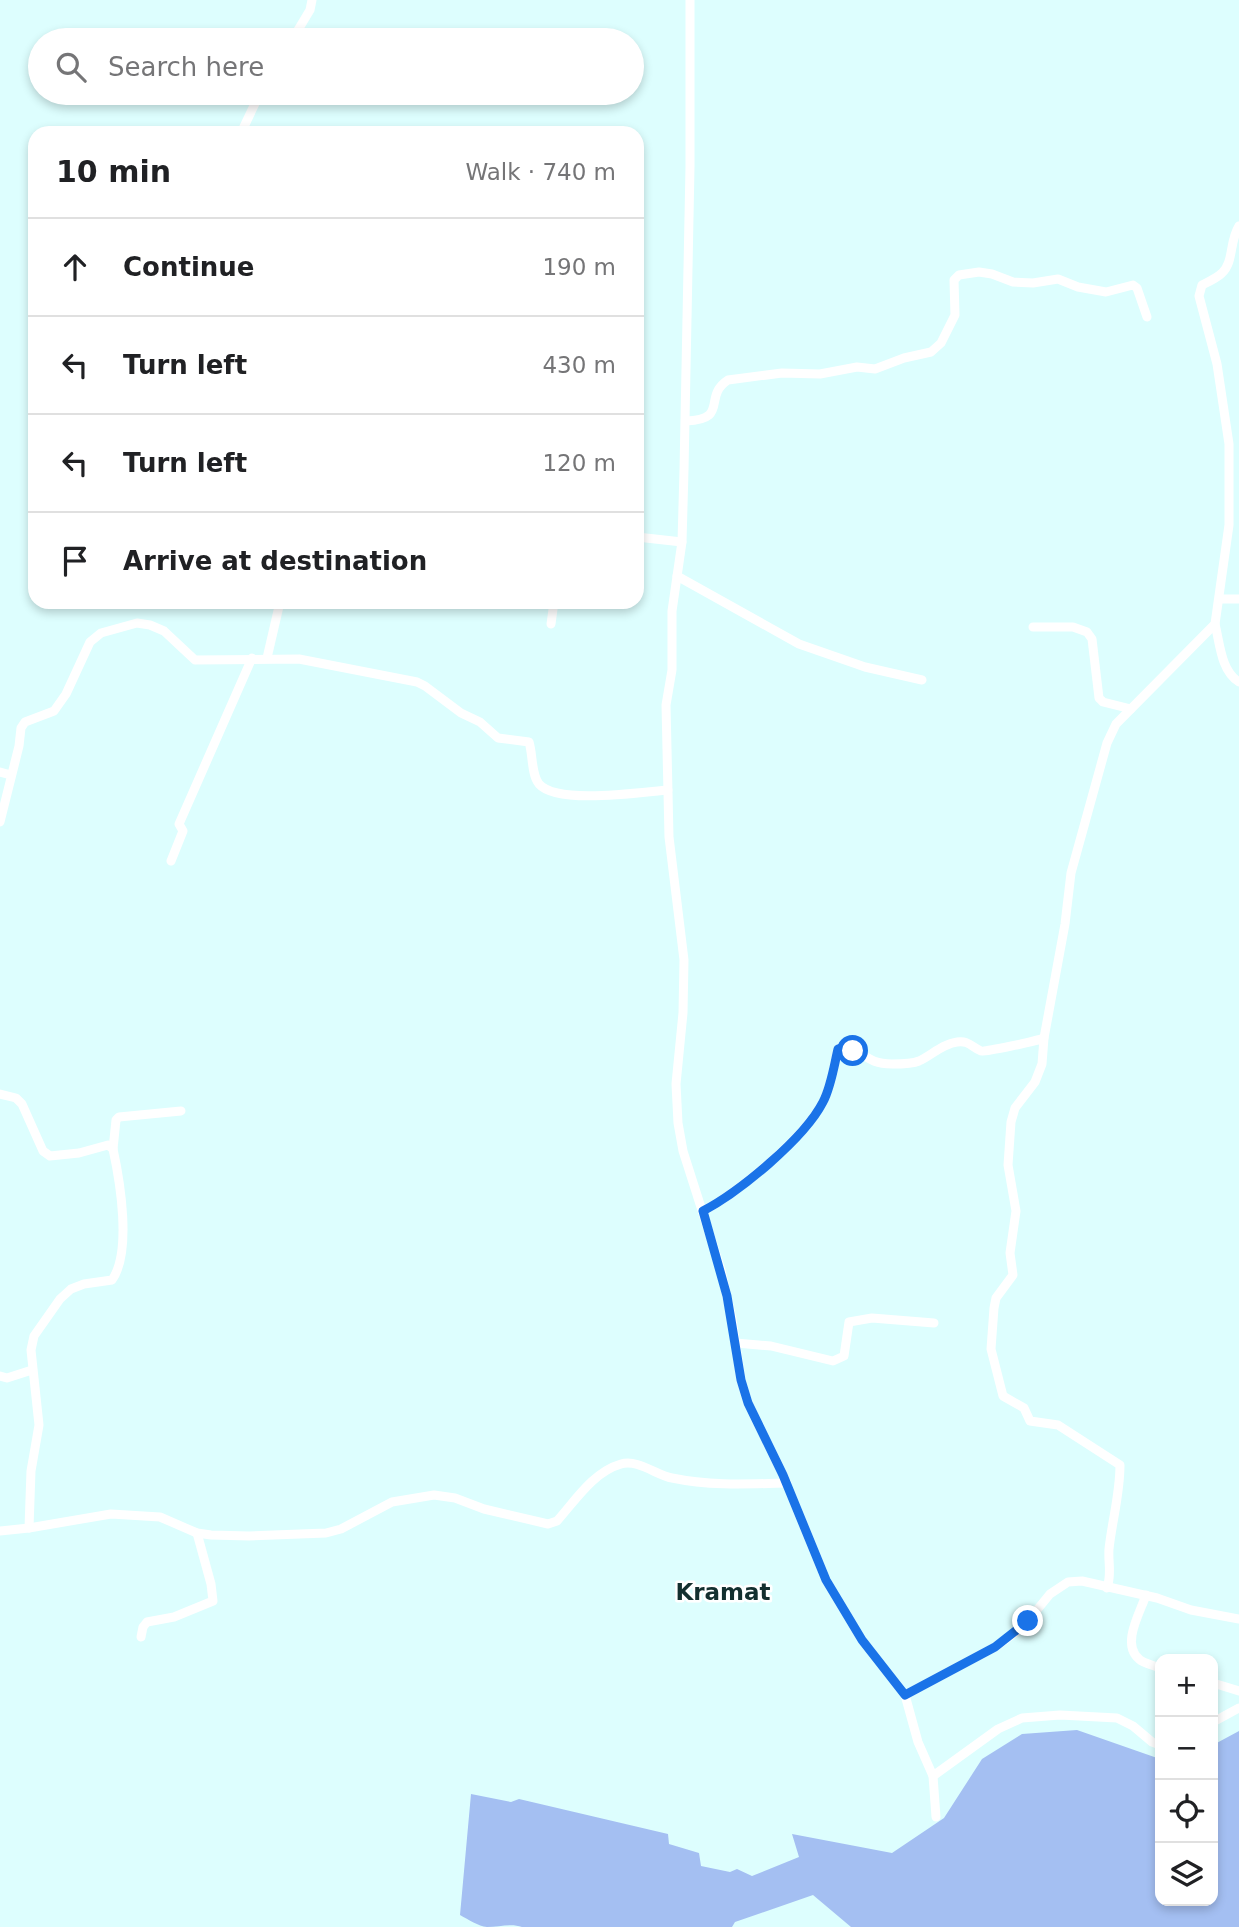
<!DOCTYPE html>
<meta charset="utf-8">
<style>
body{margin:0;font-family:"DejaVu Sans",sans-serif;background:#f6f6f6;color:#202124}
.controls{position:absolute;right:21px;bottom:21px;display:grid;overflow:hidden;border-radius:14px;box-shadow:0 4px 10px #0003}
.controls button{width:63px;height:63px;display:grid;place-items:center;padding:0;border:0;border-bottom:2px solid #e0e0e0;background:#fff;color:#202124;font:35px sans-serif}
.stop{position:absolute;width:21px;height:21px;margin:-16px;border:5px solid #1a73e8;border-radius:50%;background:#fff}
.stop.end{background:#1a73e8;border-color:#fff;box-shadow:0 2px 7px #0008}
.list{margin:0;padding:0;list-style:none}
h2{display:flex;justify-content:space-between;align-items:center;height:91px;margin:0;padding:0 28px;font-size:30px}
h2 small{font-size:23px;font-weight:400;color:#757577}
.list li{display:grid;grid-template-columns:46px 1fr auto;gap:21px;align-items:center;box-sizing:border-box;height:98px;padding:0 28px;border-top:2px solid #e0e0e0}
.list b{display:block;font-size:26px;white-space:nowrap}
.list em{font-size:23px;font-style:normal;color:#757577}
.icon{flex:none;width:38px;height:38px;fill:none;stroke:currentColor;stroke-width:2;stroke-linecap:round;stroke-linejoin:round}
.map{position:relative;flex:none;width:1239px;height:1927px;overflow:hidden}
.search{position:absolute;background:#fff;box-shadow:0 4px 10px #0003;left:28px;top:28px;width:616px;height:77px;display:flex;align-items:center;gap:18px;box-sizing:border-box;padding:0 24px;border-radius:38px;color:#757577;font-size:26px}
.panel{position:absolute;background:#fff;box-shadow:0 4px 10px #0003;left:28px;top:126px;width:616px;height:483px;border-radius:21px}
.map>svg:first-child{display:block}
</style>
<div class="map">
<svg width="1239" height="1927" viewBox="0 0 1239 1927">
<rect width="100%" height="100%" fill="#ddfefe"/>
<!-- water -->
<path fill="#a4bff2" d="M1077,1730L1160,1759V1901H1213V1745L1239,1731V1927H851L813,1895L735,1922L732,1927H522C511,1923 500,1927 487,1927C478,1926 469,1920 460,1915L471,1794L511,1802L519,1799L668,1834L669,1844L699,1853L701,1866L730,1872L737,1869L752,1876L799,1857L792,1834L892,1853L944,1818L982,1759L1022,1734Z"/>
<g fill="none" stroke-linecap="round" stroke-linejoin="round">
<!-- minor -->
<g stroke="#fff" stroke-width="9">
<path d="M690,0V167L684,470L682,542L672,611V670L666,705L669,837L684,960L683,1013L676,1084L678,1123L683,1151L721,1270L732,1319L741,1380L748,1403L783,1475L826,1580L862,1640L905,1695L918,1742L933,1776L936,1817"/>
<path d="M292,40L310,10L312,0"/>
<path d="M241,133L260,93"/>
<path d="M686,421C730,419 702,397 728,380L782,373L820,374L857,367L875,369L904,358L931,352L941,343L955,315L954,280L959,275L979,272L992,274L1013,282L1033,283L1058,279L1078,287L1106,292L1133,285L1137,288L1147,317"/>
<path d="M637,537L682,542"/>
<path d="M677,576L799,644L865,667L922,680"/>
<path d="M1220,599H1239"/>
<path d="M551,624L554,602"/>
<path d="M1215,624C1220,644 1221,671 1239,682"/>
<path d="M1033,627H1073L1087,632L1092,639L1099,698L1103,702L1131,709"/>
<path d="M267,658L280,602"/>
<path d="M0,772L11,775"/>
<path d="M0,822L19,746L21,728L25,722L54,711L66,694L90,642L101,633L137,623L150,625L164,631L195,660L299,659L417,682L425,686L461,713L480,722L498,738L529,742C533,754 531,774 539,784C557,805 642,792 668,790"/>
<path d="M171,861L183,831L179,824L252,658"/>
<path d="M0,1094L16,1098L22,1104L43,1151L50,1156L79,1153L108,1145L113,1149C120,1181 132,1252 112,1280L84,1284L71,1289L60,1299L34,1336L31,1350L39,1425L31,1471L29,1528"/>
<path d="M113,1149L116,1120L119,1117L181,1111"/>
<path d="M703,1211C739,1192 804,1138 823,1102C831,1087 834,1066 838,1049C842,1047 843,1045 848,1047C866,1053 867,1064 892,1064C900,1064 912,1064 919,1061C932,1055 942,1044 957,1042C968,1040 972,1047 981,1051C985,1052 1037,1041 1044,1038"/>
<path d="M736,1343L771,1346L833,1361L844,1356L849,1322L872,1318L934,1323"/>
<path d="M0,1376L7,1378L32,1370"/>
<path d="M0,1531L29,1528L111,1514L160,1517L197,1533L211,1535L249,1536L326,1533L341,1529L392,1502L434,1495L455,1498L484,1509L548,1524L557,1521C575,1501 593,1472 621,1464C638,1459 656,1475 672,1478C710,1486 748,1484 787,1483"/>
<path d="M1107,1588C1112,1574 1108,1564 1109,1549C1112,1521 1120,1494 1120,1465L1058,1425L1030,1421L1024,1408L1003,1396L991,1349L994,1308L996,1298L1013,1275L1010,1253L1016,1211L1008,1165L1011,1122L1015,1108L1035,1082L1042,1064L1044,1038L1065,924L1071,873L1107,743L1116,724L1215,624L1229,525V444L1217,364L1199,296L1202,285C1208,282 1217,278 1222,273C1234,262 1229,242 1239,226"/>
<path d="M1146,1595C1140,1613 1121,1644 1139,1659C1144,1664 1154,1665 1160,1668"/>
<path d="M141,1637L143,1627L147,1622L174,1617L213,1601L211,1584L197,1533"/>
<path d="M1213,1683L1239,1691"/>
<path d="M905,1695L995,1647L1023,1627L1050,1594L1068,1582L1082,1581L1157,1598L1191,1610L1239,1619"/>
<path d="M1213,1722L1239,1708"/>
<path d="M933,1776L998,1729L1022,1718L1060,1715L1117,1718L1133,1726L1152,1742L1160,1745"/>
</g>
</g>
<g fill="none" stroke-linecap="round" stroke-linejoin="round">
<!-- route -->
<path stroke="#1a73e8" stroke-width="9" d="M853,1051L847,1046L838,1049C834,1066 831,1087 823,1102C804,1139 739,1192 703,1211L727,1296L741,1380L748,1403L783,1475L826,1580L862,1640L905,1695L995,1647L1028,1621"/>
</g>
<g text-anchor="middle" stroke-width="5" stroke-linejoin="round" paint-order="stroke">
<!-- quarter labels -->
<g font-size="23" font-weight="bold" fill="#132f2f" stroke="#fff">
<text x="723" y="1600">Kramat</text>
</g>
</g>
</svg>
<div class="controls">
<button>+</button>
<button>−</button>
<button><svg class="icon" aria-label="locate" viewBox="0 0 24 24"><circle cx="12" cy="12" r="6"/><path d="M12 2v4M12 18v4M2 12h4M18 12h4"/></svg></button>
<button><svg class="icon" aria-label="layers" viewBox="0 0 24 24"><path d="M12 4l9 5-9 5-9-5zM3 14l9 5 9-5"/></svg></button>
</div>
<div class="stop" style="left:853px;top:1051px"></div>
<div class="stop end" style="left:1028px;top:1621px"></div>
<div class="search"><svg class="icon" aria-label="search" viewBox="0 0 24 24"><circle cx="10" cy="10" r="6"/><path d="M15 15l6 6"/></svg>Search here</div>
<section class="panel">
<h2>10 min<small>Walk · 740 m</small></h2>
<ul class="list">
<li><svg class="icon" aria-label="ahead" viewBox="0 0 24 24"><path d="M12 20V5M6 11l6-6 6 6"/></svg><div><b>Continue</b></div><em>190 m</em></li>
<li><svg class="icon" aria-label="left" viewBox="0 0 24 24"><path d="M17 20v-9H6M10 6l-5 5 5 5"/></svg><div><b>Turn left</b></div><em>430 m</em></li>
<li><svg class="icon" aria-label="left" viewBox="0 0 24 24"><path d="M17 20v-9H6M10 6l-5 5 5 5"/></svg><div><b>Turn left</b></div><em>120 m</em></li>
<li><svg class="icon" aria-label="arrive" viewBox="0 0 24 24"><path d="M6 21V4h12l-3 4 3 4H6"/></svg><div><b>Arrive at destination</b></div></li>
</ul>
</section>
</div>
